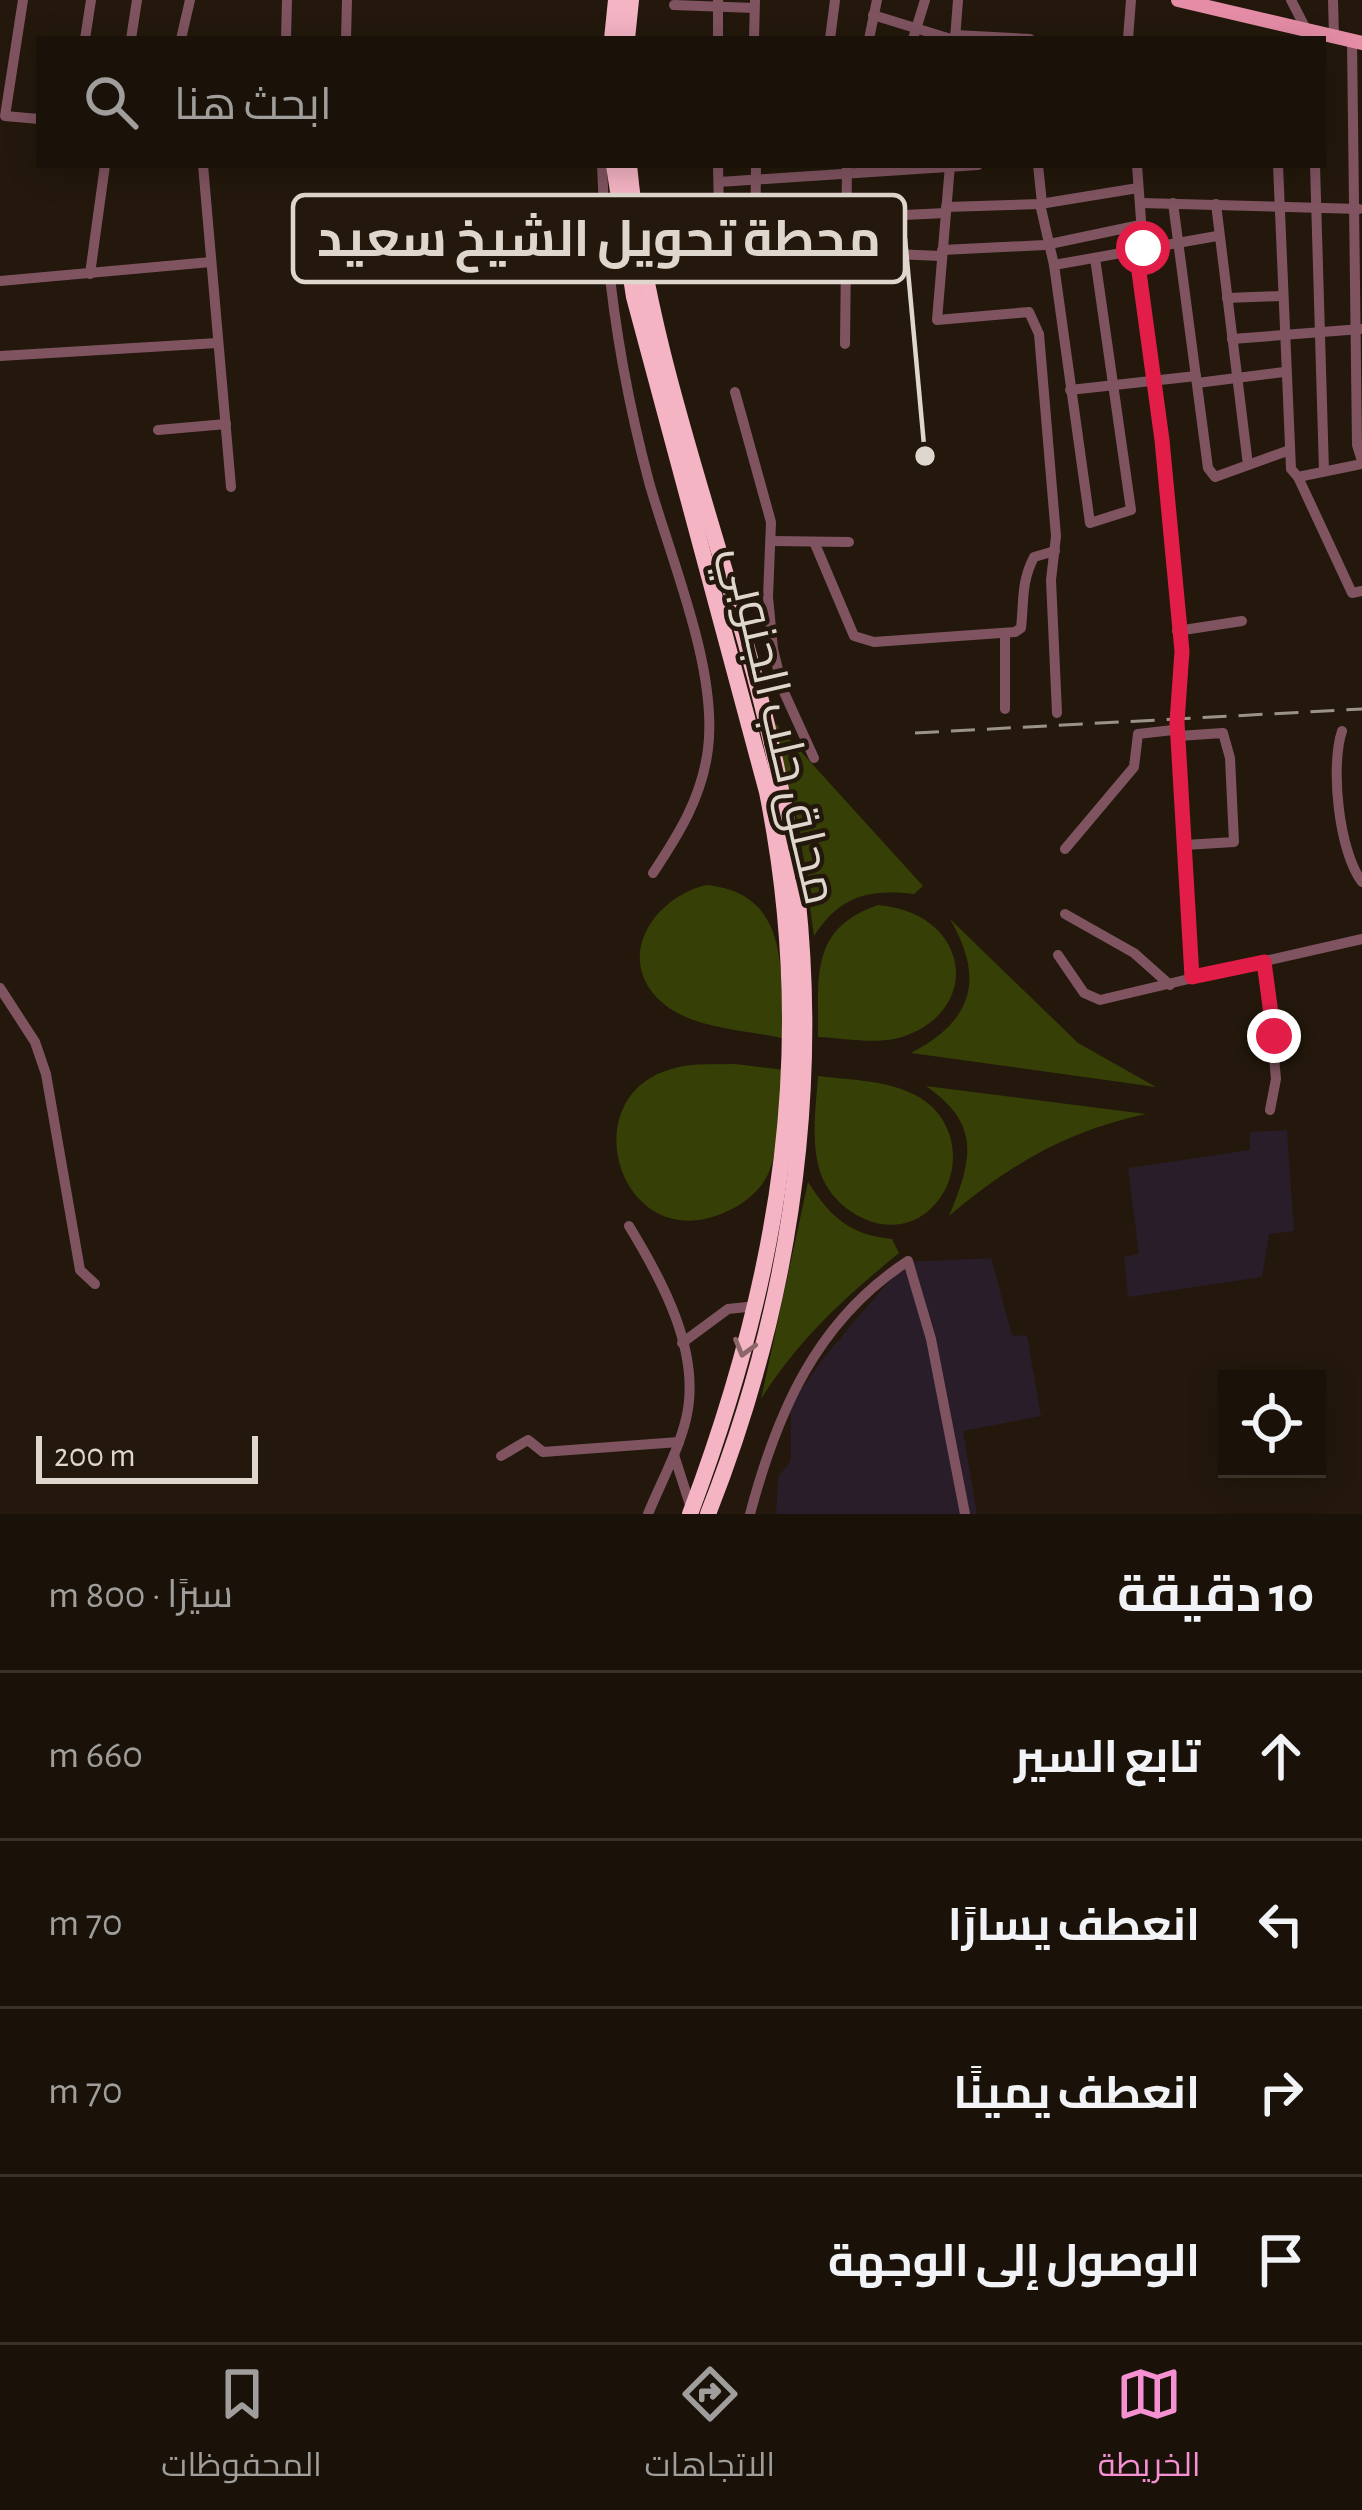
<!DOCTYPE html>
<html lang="ar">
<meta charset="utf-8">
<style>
body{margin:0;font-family:"Alegreya Sans",Cairo,sans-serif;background:#272016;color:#f1f3f6;direction:rtl}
.controls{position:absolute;right:36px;bottom:36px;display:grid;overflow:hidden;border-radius:0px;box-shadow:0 6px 30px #0003}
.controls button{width:108px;height:108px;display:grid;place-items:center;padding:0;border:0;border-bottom:3px solid #383229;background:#1a1208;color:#f1f3f6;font:60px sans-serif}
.scale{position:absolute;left:36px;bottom:30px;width:222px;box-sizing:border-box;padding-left:12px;border:6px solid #dfd7ce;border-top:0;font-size:33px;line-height:42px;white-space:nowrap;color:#dfd7ce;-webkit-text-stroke:9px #23180b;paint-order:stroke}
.stop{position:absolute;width:36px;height:36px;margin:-27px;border:9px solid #e11d48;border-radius:50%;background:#fff}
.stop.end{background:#e11d48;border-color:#fff;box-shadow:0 3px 12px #0008}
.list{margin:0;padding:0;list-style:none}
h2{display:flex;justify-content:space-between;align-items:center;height:156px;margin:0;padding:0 48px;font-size:51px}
h2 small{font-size:39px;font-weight:400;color:#9f9e9c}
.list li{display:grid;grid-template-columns:78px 1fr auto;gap:36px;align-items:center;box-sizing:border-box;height:168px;padding:0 48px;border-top:3px solid #383229}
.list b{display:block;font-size:45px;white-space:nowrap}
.list em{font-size:39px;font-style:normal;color:#9f9e9c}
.icon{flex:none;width:66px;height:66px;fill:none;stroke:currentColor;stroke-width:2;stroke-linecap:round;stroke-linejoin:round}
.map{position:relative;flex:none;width:1362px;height:1514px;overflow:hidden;direction:ltr}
.search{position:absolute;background:#1a1208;box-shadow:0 6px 30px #0003;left:36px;right:36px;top:36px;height:132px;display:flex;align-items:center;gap:30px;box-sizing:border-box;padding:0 42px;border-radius:0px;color:#9f9e9c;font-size:45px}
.sheet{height:828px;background:#1a1208}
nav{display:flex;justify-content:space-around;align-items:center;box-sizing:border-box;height:168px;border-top:3px solid #383229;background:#1a1208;font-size:33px;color:#9f9e9c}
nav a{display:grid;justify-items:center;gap:6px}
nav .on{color:#f591d2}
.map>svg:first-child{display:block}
</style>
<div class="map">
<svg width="1362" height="1514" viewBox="0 0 1362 1514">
<rect width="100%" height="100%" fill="#23180b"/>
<!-- industrial -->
<g fill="#291d2a">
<path d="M1287,1130L1294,1231L1269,1234L1262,1277L1128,1297L1124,1257L1139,1254L1128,1168L1250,1150V1132Z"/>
<path d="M991,1258L1012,1335L1027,1336L1041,1416L963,1431L977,1514H776L778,1477L791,1460V1404L825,1356L905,1262Z"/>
</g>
<!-- green -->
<g fill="#364006">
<path d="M774,722L923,886L914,894C868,889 840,896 814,936L799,827Z"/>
<path d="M706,885C791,893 781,972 782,1038C746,1030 694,1029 664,1004C612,961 652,898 706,885Z"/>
<path d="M878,905C970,913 984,1010 902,1037C877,1045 844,1038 818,1037C819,974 810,929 878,905Z"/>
<path d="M950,919L1078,1043L1156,1087L911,1053C973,1021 985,979 950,919Z"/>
<path d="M735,1064L784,1070C781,1102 781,1141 769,1172C762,1189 746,1202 730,1210C620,1265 566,1090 679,1067C696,1063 717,1065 735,1064Z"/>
<path d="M818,1076C850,1080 888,1080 917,1096C960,1119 966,1180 927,1212C888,1244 830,1211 819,1168C811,1138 816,1106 818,1076Z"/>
<path d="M926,1086L1146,1114C1067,1131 1010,1164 949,1216C972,1160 982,1125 926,1086Z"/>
<path d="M808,1182C830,1216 849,1235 892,1239L899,1253C844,1298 799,1339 761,1399Z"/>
</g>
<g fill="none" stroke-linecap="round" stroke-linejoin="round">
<!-- minor -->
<g stroke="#7f5460" stroke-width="10">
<path d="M23,0L5,116L39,119"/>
<path d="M1291,0L1307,31"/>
<path d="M1333,0L1334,37"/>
<path d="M674,5L754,8"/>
<path d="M873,15L951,39"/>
<path d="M955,35L1030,39"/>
<path d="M85,39L91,0"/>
<path d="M131,39L137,0"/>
<path d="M181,39L190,0"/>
<path d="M286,39L287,0"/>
<path d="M346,39L347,0"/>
<path d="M718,39V0"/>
<path d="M754,39L755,0"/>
<path d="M830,39L835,0"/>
<path d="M869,39L877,0"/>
<path d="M913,39L925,0"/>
<path d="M955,39L958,0"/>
<path d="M1128,39L1131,0"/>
<path d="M1352,42L1357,445L1362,461"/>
<path d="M203,165L231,487"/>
<path d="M602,165C605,273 621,377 649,482C671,560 718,669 708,749C702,797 679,834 653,873"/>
<path d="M718,165L720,259"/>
<path d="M950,165L937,320L1029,312L1039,334L1056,536L1051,580L1057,713"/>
<path d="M1038,165L1042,203"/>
<path d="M1137,165L1143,248"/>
<path d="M1278,165L1291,469L1298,477L1362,464"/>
<path d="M1315,165L1324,471"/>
<path d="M719,182L978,165"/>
<path d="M1141,203L1359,209"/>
<path d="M1173,203L1208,468L1215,477L1287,451"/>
<path d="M1040,204L1054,265L1090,523L1131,510L1095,258"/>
<path d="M1216,204L1248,465"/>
<path d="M946,207L1040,204L1138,188"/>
<path d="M756,222L946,213"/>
<path d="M942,250L1045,245L1140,225"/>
<path d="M1136,250L1155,380L1182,651L1177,721L1192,977"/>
<path d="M846,252L941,256"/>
<path d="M755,258L756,165"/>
<path d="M1054,265L1217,236"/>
<path d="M90,274L105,165"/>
<path d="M0,281L211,262"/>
<path d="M1227,298L1281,296"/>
<path d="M1232,339L1361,329"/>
<path d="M845,344L847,165"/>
<path d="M0,356L217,343"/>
<path d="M1197,383L1284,372"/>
<path d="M1070,390L1196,376"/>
<path d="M735,392L771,522L768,597L773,649L783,690L814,758"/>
<path d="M158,430L226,424"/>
<path d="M1298,477L1352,593L1362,591"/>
<path d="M772,541L849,542"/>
<path d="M815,544L854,636L874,642L1015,632L1021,628C1024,601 1021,582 1034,557L1055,551"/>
<path d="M1177,631L1242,621"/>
<path d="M1005,633V709"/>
<path d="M1342,731C1330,767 1339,852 1362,882"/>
<path d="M1178,736L1223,733L1230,758L1234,842L1185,845"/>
<path d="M1065,849L1134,767L1138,734L1173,730L1177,721"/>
<path d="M1065,914L1134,953L1170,985"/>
<path d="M1058,955L1084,993L1100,1000L1265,961"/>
<path d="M0,988L35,1042L46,1074L80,1270L95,1284"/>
<path d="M1270,1110L1276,1079L1265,961L1362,939"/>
<path d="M629,1226C662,1280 702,1353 686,1419C678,1452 661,1482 648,1514"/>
<path d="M682,1343L728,1309L756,1306"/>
<path d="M674,1455L691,1508"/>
<path d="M501,1456L528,1440L543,1452L679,1442"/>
<path d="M750,1514C777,1413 816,1321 908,1261L931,1339L965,1514"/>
</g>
<!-- major -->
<path stroke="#e58da6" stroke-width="14" d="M1178,0L1362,43"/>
<!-- highway -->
<g stroke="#f5b4c4" stroke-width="16">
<path d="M612,39L616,0"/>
<path d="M627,39L631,0"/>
<path d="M614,165L634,297L767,792C818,1046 781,1273 690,1514"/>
<path d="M629,165C649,374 736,570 778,774C831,1026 802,1276 708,1514"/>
</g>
<!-- rail -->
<path stroke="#9c9388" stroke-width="3" stroke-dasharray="24 12" stroke-linecap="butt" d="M915,733L1362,709"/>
</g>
<!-- one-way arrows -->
<defs><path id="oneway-chevron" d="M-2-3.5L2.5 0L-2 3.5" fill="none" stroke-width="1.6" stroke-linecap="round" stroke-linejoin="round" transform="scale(3)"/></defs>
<use stroke="#8c6668" href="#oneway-chevron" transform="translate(744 1348) rotate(106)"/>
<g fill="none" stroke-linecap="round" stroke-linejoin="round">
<!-- route -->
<path stroke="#e11d48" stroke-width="15" d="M1143,248L1136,250L1162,440L1182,651L1177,722L1192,977L1264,962L1274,1036"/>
</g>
<g text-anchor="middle" stroke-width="9" stroke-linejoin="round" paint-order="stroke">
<!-- street labels -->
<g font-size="48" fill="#dfd7ce" stroke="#23180b">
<text transform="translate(782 725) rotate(77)" y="17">محلق حلب الجنوبي</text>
</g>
</g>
<!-- callouts -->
<path fill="none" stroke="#dfd7ce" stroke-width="4.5" d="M925 456L905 238"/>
<circle fill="#dfd7ce" stroke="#23180b" stroke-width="4.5" cx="925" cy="456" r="12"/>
<rect fill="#23180b" stroke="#dfd7ce" stroke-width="4.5" x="293" y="195" width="612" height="87" rx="12"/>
<g font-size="51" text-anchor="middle" font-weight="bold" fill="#dfd7ce">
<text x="599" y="256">محطة تحويل الشيخ سعيد</text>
</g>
</svg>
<div class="controls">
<button><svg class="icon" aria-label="locate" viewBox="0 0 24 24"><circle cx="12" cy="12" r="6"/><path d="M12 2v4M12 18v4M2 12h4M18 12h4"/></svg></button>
</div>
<div class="scale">200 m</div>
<div class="stop" style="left:1143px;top:248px"></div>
<div class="stop end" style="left:1274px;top:1036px"></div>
<div class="search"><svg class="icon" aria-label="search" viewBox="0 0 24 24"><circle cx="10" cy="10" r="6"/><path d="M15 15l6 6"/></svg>ابحث هنا</div>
</div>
<section class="sheet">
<h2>10 دقيقة<small>سيرًا · 800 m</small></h2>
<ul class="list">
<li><svg class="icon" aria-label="ahead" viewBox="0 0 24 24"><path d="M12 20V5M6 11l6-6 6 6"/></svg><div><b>تابع السير</b></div><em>660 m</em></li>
<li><svg class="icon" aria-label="left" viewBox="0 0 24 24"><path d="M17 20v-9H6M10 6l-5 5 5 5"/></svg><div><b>انعطف يسارًا</b></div><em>70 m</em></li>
<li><svg class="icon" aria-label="right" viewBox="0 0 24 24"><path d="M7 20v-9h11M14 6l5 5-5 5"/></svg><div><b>انعطف يمينًا</b></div><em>70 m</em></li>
<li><svg class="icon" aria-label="arrive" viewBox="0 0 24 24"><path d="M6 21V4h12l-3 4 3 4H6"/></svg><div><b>الوصول إلى الوجهة</b></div></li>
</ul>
</section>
<nav>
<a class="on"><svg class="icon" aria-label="map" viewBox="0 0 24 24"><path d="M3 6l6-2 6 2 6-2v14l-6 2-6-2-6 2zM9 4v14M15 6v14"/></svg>الخريطة</a>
<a><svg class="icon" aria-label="directions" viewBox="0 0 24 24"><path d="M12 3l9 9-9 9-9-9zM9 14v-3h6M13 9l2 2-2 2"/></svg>الاتجاهات</a>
<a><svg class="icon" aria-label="saved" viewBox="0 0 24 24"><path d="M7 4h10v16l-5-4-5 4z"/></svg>المحفوظات</a>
</nav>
